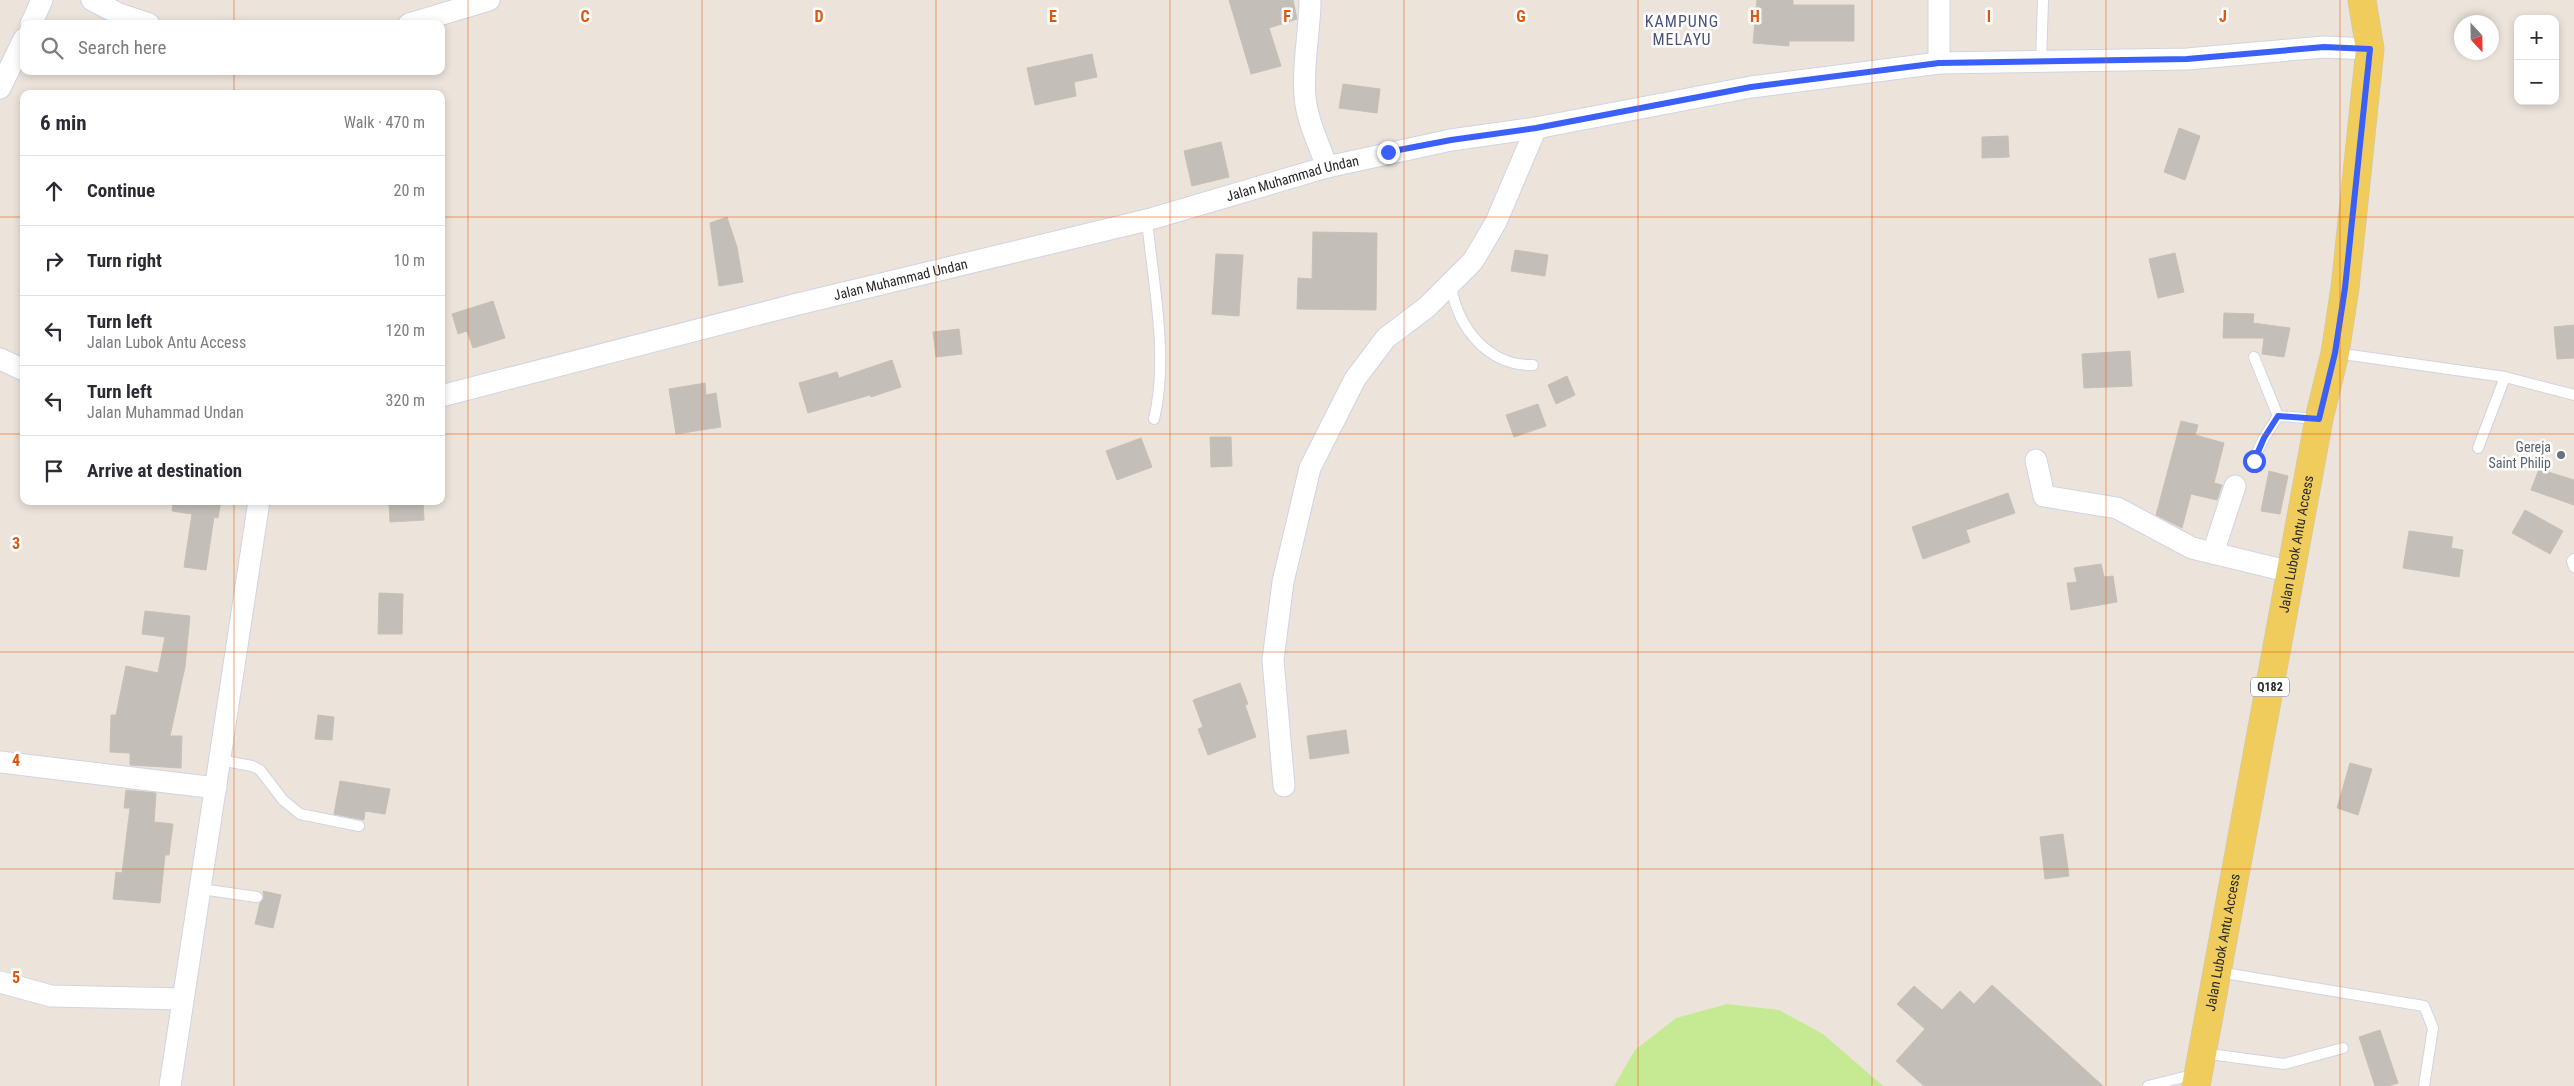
<!DOCTYPE html>
<meta charset="utf-8">
<style>
body{margin:0;font-family:"Roboto Condensed",sans-serif;background:#f7f7f7;color:#2b2b33}
.controls{position:absolute;right:15px;top:15px;display:grid;overflow:hidden;border-radius:10px;box-shadow:0 2px 8px #0003}
.controls button{width:45px;height:45px;display:grid;place-items:center;padding:0;border:0;border-bottom:1px solid #e1e1e2;background:#fff;color:#2b2b33;font:25px sans-serif}
.compass{position:absolute;left:2454px;top:15px;width:45px;height:45px;border-radius:50%;background:#fff;box-shadow:0 2px 8px #0003;rotate:158deg}
.stop{position:absolute;width:15px;height:15px;margin:-11px;border:4px solid #3b60f9;border-radius:50%;background:#fff}
.stop.end{background:#3b60f9;border-color:#fff;box-shadow:0 1px 5px #0008}
.list{margin:0;padding:0;list-style:none}
h2{display:flex;justify-content:space-between;align-items:center;height:65px;margin:0;padding:0 20px;font-size:21px}
h2 small{font-size:16px;font-weight:400;color:#7c7c81}
.list li{display:grid;grid-template-columns:32px 1fr auto;gap:15px;align-items:center;box-sizing:border-box;height:70px;padding:0 20px;border-top:1px solid #e1e1e2}
.list b{display:block;font-size:19px;white-space:nowrap}
.list p{margin:0;font-size:16px;white-space:nowrap;color:#7c7c81}
.list em{font-size:16px;font-style:normal;color:#7c7c81}
.icon{flex:none;width:28px;height:28px;fill:none;stroke:currentColor;stroke-width:2;stroke-linecap:round;stroke-linejoin:round}
.map{position:relative;flex:none;width:2574px;height:1086px;overflow:hidden}
.search{position:absolute;background:#fff;box-shadow:0 2px 8px #0003;left:20px;top:20px;width:425px;height:55px;display:flex;align-items:center;gap:12px;box-sizing:border-box;padding:0 18px;border-radius:10px;color:#7c7c81;font-size:19px}
.panel{position:absolute;background:#fff;box-shadow:0 2px 8px #0003;left:20px;top:90px;width:425px;height:415px;border-radius:10px}
.map>svg:first-child{display:block}
</style>
<div class="map">
<svg width="2574" height="1086" viewBox="0 0 2574 1086">
<rect width="100%" height="100%" fill="#ece4db"/>
<!-- pitch -->
<path fill="#c6ea93" d="M1727,1004L1779,1010L1823,1034L1883,1086H1614L1635,1050L1676,1018Z"/>
<!-- building -->
<g fill="#c4beb8" stroke="#c7c0b5">
<path d="M1229,0H1293L1297,19L1269,28L1281,66L1251,74Z"/>
<path d="M1757,0H1793V5H1854V41H1789V46L1753,43Z"/>
<path d="M1092,54L1097,77L1074,82L1076,96L1035,105L1027,68Z"/>
<path d="M1343,84L1380,89L1377,113L1339,108Z"/>
<path d="M2179,128L2200,136L2185,180L2164,172Z"/>
<path d="M2008,136L2009,157L1982,158V137Z"/>
<path d="M1221,142L1229,177L1192,186L1184,151Z"/>
<path d="M727,217L737,247L743,282L719,286L710,223Z"/>
<path d="M1313,232L1377,233L1376,310L1297,309L1298,278L1312,279Z"/>
<path d="M1515,250L1548,255L1545,276L1511,271Z"/>
<path d="M2175,253L2184,292L2158,298L2149,259Z"/>
<path d="M1216,254L1243,255L1239,316L1212,314Z"/>
<path d="M493,301L505,338L473,348L467,331L458,334L452,314Z"/>
<path d="M2224,313L2254,314L2253,323L2290,328L2284,357L2262,354L2264,338H2223Z"/>
<path d="M2574,325V358L2557,359L2554,327Z"/>
<path d="M959,329L962,354L936,357L933,332Z"/>
<path d="M2130,351L2132,386L2084,388L2082,354Z"/>
<path d="M892,360L901,387L871,397L870,395L808,413L799,383L837,372L839,378Z"/>
<path d="M1567,376L1575,395L1556,404L1548,385Z"/>
<path d="M705,383L706,395L716,393L721,427L676,434L669,389Z"/>
<path d="M1538,404L1546,426L1514,437L1506,415Z"/>
<path d="M2181,421L2198,425L2195,435L2224,443L2214,483L2222,485L2217,500L2191,494L2182,528L2156,515Z"/>
<path d="M1210,437H1231L1232,466L1211,467Z"/>
<path d="M1141,438L1152,467L1117,480L1106,451Z"/>
<path d="M2539,469L2574,480V505L2531,490Z"/>
<path d="M2269,471L2288,476L2280,514L2261,511Z"/>
<path d="M2008,493L2015,513L1966,530L1970,542L1923,559L1912,527Z"/>
<path d="M173,501H221L218,518L214,517L206,570L184,567L192,514L172,511Z"/>
<path d="M389,501H423L424,520L390,522Z"/>
<path d="M2525,510L2563,531L2550,554L2512,533Z"/>
<path d="M2409,531L2453,537L2451,548L2463,550L2459,577L2403,568Z"/>
<path d="M2101,564L2104,577L2113,576L2117,602L2071,610L2067,583L2077,582L2074,568Z"/>
<path d="M379,593L403,594L402,634H378Z"/>
<path d="M145,611L190,616L185,667L170,736H182L181,768L130,765V753L110,752L111,715H116L126,666L158,673L165,637L142,634Z"/>
<path d="M1240,683L1248,704L1245,705L1256,737L1208,755L1198,729L1203,727L1193,700Z"/>
<path d="M318,715L334,717L332,740L315,739Z"/>
<path d="M1346,730L1349,753L1310,759L1307,736Z"/>
<path d="M2350,763L2372,769L2358,815L2337,808Z"/>
<path d="M340,781L390,789L385,814L365,811L364,820L334,814Z"/>
<path d="M126,790L156,793L154,822L173,824L169,855H165L160,903L113,899L116,872L122,873L130,808H124Z"/>
<path d="M2063,834L2069,876L2045,879L2040,837Z"/>
<path d="M263,891L281,895L273,928L255,924L260,903L264,898Z"/>
<path d="M1992,985L2103,1086H1924L1896,1061L1925,1029L1897,1004L1914,986L1942,1010L1960,991L1974,1004Z"/>
<path d="M2380,1030L2398,1083L2388,1086H2375L2359,1037Z"/>
</g>
<g fill="none" stroke-linecap="round" stroke-linejoin="round">
<defs>
<g id="service">
<path d="M2041,62L2043,0"/>
<path d="M1147,220C1153,283 1169,357 1154,419"/>
<path d="M1451,286C1458,328 1488,366 1533,365"/>
<path d="M2336,353L2505,377L2574,395"/>
<path d="M2254,357L2278,416L2318,419"/>
<path d="M2478,448L2505,377"/>
<path d="M2253,461L2264,438L2278,416"/>
<path d="M2574,559L2572,561L2574,567"/>
<path d="M220,760L252,766L260,770L283,800L300,814L359,826"/>
<path d="M201,889L257,897"/>
<path d="M2218,972L2424,1006L2433,1028L2424,1086"/>
<path d="M2202,1053L2284,1064L2343,1048"/>
<path d="M2148,1086L2196,1074"/>
</g>
<g id="minor">
<path d="M92,0L119,14L149,24"/>
<path d="M1310,0C1310,32 1302,64 1305,97C1307,121 1319,144 1327,167"/>
<path d="M1939,0V63"/>
<path d="M31,24L42,0"/>
<path d="M409,24L489,0"/>
<path d="M0,88L24,39"/>
<path d="M0,359L24,370"/>
<path id="s1" d="M441,396L794,305L1147,220L1327,167L1451,140L1536,128L1751,87L1939,63L2187,59L2324,47L2370,49"/>
<path d="M2036,460L2044,496L2117,508L2192,548L2291,572"/>
<path d="M2213,553L2235,486"/>
<path d="M0,762L216,788"/>
<path d="M1284,786L1273,660L1283,582L1310,468L1355,379L1386,338L1427,307L1473,261L1496,222L1536,128"/>
<path d="M0,982L51,996L183,999"/>
<path d="M170,1086L259,501"/>
</g>
<g id="primary">
<path id="s2" d="M2196,1086L2319,419L2335,353L2345,288L2370,49L2362,0"/>
</g>
</defs>
<!-- service casing -->
<use href="#service" stroke="#d0d4e2" stroke-width="12"/>
<!-- minor casing -->
<use href="#minor" stroke="#d0d4e2" stroke-width="23"/>
<!-- primary casing -->
<use href="#primary" stroke="#c7c7c7" stroke-width="29"/>
<!-- service -->
<use href="#service" stroke="#fff" stroke-width="10"/>
<!-- minor -->
<use href="#minor" stroke="#fff" stroke-width="21"/>
<!-- primary -->
<use href="#primary" stroke="#f0cc5c" stroke-width="28"/>
</g>
<g fill="none" stroke-linecap="round" stroke-linejoin="round">
<!-- route -->
<path stroke="#3b60f9" stroke-width="6" d="M1388,152L1451,140L1536,128L1751,87L1939,63L2187,59L2324,47L2370,49L2345,288L2335,353L2319,419L2278,416L2264,438L2254,461"/>
</g>
<!-- grid -->
<path fill="none" stroke="#de570d" stroke-width="1" stroke-opacity="0.55" d="M234,0V24M468,0V1086M702,0V1086M936,0V1086M1170,0V1086M1404,0V1086M1638,0V1086M1872,0V1086M2106,0V1086M2340,0V1086M234,71V94M0,217H24M441,217H2574M0,434H24M441,434H2574M234,501V1086M0,652H2574M0,869H2574"/>
<!-- markers -->
<circle fill="#6b7280" stroke="#fff" stroke-width="2" cx="2561" cy="455" r="5"/>
<g text-anchor="middle" stroke-width="5" stroke-linejoin="round" paint-order="stroke">
<!-- shield labels -->
<rect fill="#fff" stroke="#696969" stroke-width="1" x="2251" y="677.5" width="38" height="19" rx="4"/>
<g font-size="12" font-weight="bold" fill="#292929">
<text x="2270" y="691">Q182</text>
</g>
<!-- street labels -->
<g font-size="14" fill="#292929" stroke="#fff">
<text dy="5" stroke="none"><textPath href="#s1" startOffset="879">Jalan Muhammad Undan</textPath></text>
<text dy="5" stroke="none"><textPath href="#s1" startOffset="474">Jalan Muhammad Undan</textPath></text>
<text dy="5" stroke="none"><textPath href="#s2" startOffset="551">Jalan Lubok Antu Access</textPath></text>
<text dy="5" stroke="none"><textPath href="#s2" startOffset="146">Jalan Lubok Antu Access</textPath></text>
</g>
<!-- worship labels -->
<g font-size="14" fill="#5b616d" stroke="#fff" text-anchor="end">
<text x="2551" y="452">Gereja<tspan x="2551" dy="16">Saint Philip</tspan></text>
</g>
<!-- quarter labels -->
<g font-size="16" letter-spacing="1" fill="#4a537a" stroke="#fff">
<text x="1682" y="27">KAMPUNG<tspan x="1682" dy="18">MELAYU</tspan></text>
</g>
</g>
<g font-size="16" text-anchor="middle" font-weight="bold" fill="#de570d" stroke="#fff" stroke-width="5" stroke-linejoin="round" paint-order="stroke">
<text x="585" y="22">C</text>
<text x="819" y="22">D</text>
<text x="1053" y="22">E</text>
<text x="1287" y="22">F</text>
<text x="1521" y="22">G</text>
<text x="1755" y="22">H</text>
<text x="1989" y="22">I</text>
<text x="2223" y="22">J</text>
<text x="16" y="549">3</text>
<text x="16" y="766">4</text>
<text x="16" y="983">5</text>
</g>
</svg>
<div class="controls">
<button>+</button>
<button>−</button>
</div>
<svg class="compass" viewBox="-18 -18 36 36"><path d="M0-13l5 13h-10z" fill="#e53935"/><path d="M0 13l5-13h-10z" fill="#7c7c81"/></svg>
<div class="stop" style="left:2254px;top:461px"></div>
<div class="stop end" style="left:1388px;top:152px"></div>
<div class="search"><svg class="icon" aria-label="search" viewBox="0 0 24 24"><circle cx="10" cy="10" r="6"/><path d="M15 15l6 6"/></svg>Search here</div>
<section class="panel">
<h2>6 min<small>Walk · 470 m</small></h2>
<ul class="list">
<li><svg class="icon" aria-label="ahead" viewBox="0 0 24 24"><path d="M12 20V5M6 11l6-6 6 6"/></svg><div><b>Continue</b></div><em>20 m</em></li>
<li><svg class="icon" aria-label="right" viewBox="0 0 24 24"><path d="M7 20v-9h11M14 6l5 5-5 5"/></svg><div><b>Turn right</b></div><em>10 m</em></li>
<li><svg class="icon" aria-label="left" viewBox="0 0 24 24"><path d="M17 20v-9H6M10 6l-5 5 5 5"/></svg><div><b>Turn left</b><p>Jalan Lubok Antu Access</p></div><em>120 m</em></li>
<li><svg class="icon" aria-label="left" viewBox="0 0 24 24"><path d="M17 20v-9H6M10 6l-5 5 5 5"/></svg><div><b>Turn left</b><p>Jalan Muhammad Undan</p></div><em>320 m</em></li>
<li><svg class="icon" aria-label="arrive" viewBox="0 0 24 24"><path d="M6 21V4h12l-3 4 3 4H6"/></svg><div><b>Arrive at destination</b></div></li>
</ul>
</section>
</div>
